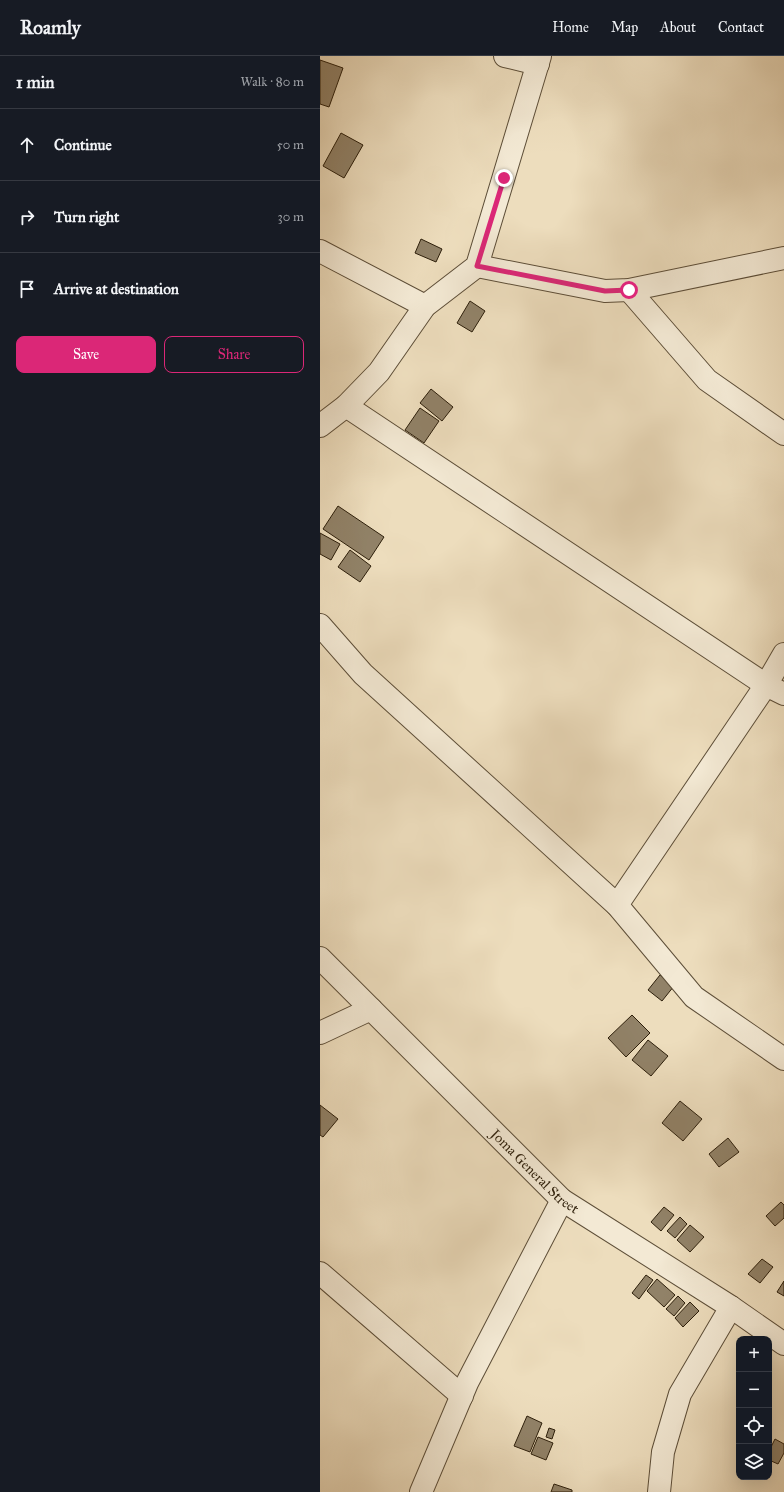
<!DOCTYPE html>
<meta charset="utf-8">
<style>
body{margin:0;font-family:"IM FELL Great Primer",serif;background:#20242c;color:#f1f3f6}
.controls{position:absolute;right:12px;bottom:12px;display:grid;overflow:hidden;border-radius:8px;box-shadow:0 4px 16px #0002}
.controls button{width:36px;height:36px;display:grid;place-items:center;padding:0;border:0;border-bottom:1px solid #363941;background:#171b24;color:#f1f3f6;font:20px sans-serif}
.stop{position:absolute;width:12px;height:12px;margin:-9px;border:3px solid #db2777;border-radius:50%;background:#fff}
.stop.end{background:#db2777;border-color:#fff;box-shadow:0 1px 4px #0008}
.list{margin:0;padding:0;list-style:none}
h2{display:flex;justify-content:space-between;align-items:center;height:52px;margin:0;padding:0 16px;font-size:17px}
h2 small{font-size:13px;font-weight:400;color:#9ea1a6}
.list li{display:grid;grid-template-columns:26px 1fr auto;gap:12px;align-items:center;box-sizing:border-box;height:72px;padding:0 16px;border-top:1px solid #363941}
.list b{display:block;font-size:15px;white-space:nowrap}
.list em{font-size:13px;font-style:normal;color:#9ea1a6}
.actions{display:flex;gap:8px;padding:12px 16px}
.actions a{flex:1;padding:9px 0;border:1px solid #db2777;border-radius:8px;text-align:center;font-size:14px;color:#db2777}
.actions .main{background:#db2777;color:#fff}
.icon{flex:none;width:22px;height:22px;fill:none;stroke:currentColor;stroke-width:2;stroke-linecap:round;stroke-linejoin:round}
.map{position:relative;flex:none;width:464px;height:1436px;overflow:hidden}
header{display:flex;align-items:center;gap:24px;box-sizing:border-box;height:56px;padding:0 20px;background:#171b24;border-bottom:1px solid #363941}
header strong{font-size:19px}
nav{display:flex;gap:22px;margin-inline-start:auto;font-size:14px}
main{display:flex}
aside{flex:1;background:#171b24}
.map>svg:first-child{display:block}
</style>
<header>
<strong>Roamly</strong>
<nav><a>Home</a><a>Map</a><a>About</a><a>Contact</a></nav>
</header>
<main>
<aside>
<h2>1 min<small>Walk · 80 m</small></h2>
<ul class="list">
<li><svg class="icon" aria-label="ahead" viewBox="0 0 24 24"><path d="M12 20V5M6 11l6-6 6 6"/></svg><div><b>Continue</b></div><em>50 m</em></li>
<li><svg class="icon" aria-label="right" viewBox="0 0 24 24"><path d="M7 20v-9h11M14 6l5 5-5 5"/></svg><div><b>Turn right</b></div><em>30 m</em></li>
<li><svg class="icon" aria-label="arrive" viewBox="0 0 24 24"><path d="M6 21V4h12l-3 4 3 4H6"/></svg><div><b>Arrive at destination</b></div></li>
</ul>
<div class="actions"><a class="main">Save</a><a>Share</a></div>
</aside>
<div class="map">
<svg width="464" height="1436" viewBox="0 0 464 1436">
<rect width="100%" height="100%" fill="#edddbd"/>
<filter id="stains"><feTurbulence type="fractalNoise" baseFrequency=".005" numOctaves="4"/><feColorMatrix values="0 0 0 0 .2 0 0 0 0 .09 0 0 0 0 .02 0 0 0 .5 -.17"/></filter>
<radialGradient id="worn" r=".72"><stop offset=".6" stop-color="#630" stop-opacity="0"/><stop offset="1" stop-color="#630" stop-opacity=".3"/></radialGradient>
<!-- building -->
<g fill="#918268" stroke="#2d1f0b">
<path d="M0,4L23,12L9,51L0,48Z"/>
<path d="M21,77L43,89L24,122L3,110Z"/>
<path d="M101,183L122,193L116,206L95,197Z"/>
<path d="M150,245L165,255L152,276L137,267Z"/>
<path d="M111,333L133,351L122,365L100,347Z"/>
<path d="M100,352L119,365L104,387L85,374Z"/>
<path d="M18,450L64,481L49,504L3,473Z"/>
<path d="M0,477L20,488L11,504L0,498Z"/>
<path d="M30,494L51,510L40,526L18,511Z"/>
<path d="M340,919L354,930L342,945L328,934Z"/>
<path d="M312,959L330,977L306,1001L288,982Z"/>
<path d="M328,984L348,1000L331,1020L312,1004Z"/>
<path d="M360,1045L382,1063L363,1085L342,1067Z"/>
<path d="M0,1049L18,1063L3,1081L0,1079Z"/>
<path d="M408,1082L419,1096L399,1111L389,1098Z"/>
<path d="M461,1146L464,1149V1162L455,1170L446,1160Z"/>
<path d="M344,1151L354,1159L341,1175L331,1166Z"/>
<path d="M360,1161L367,1168L355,1182L347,1175Z"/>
<path d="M370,1169L384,1181L370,1196L357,1184Z"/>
<path d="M442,1203L453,1211L440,1227L428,1218Z"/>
<path d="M326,1219L333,1224L319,1243L312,1237Z"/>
<path d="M337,1223L355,1239L344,1251L327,1235Z"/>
<path d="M464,1225V1240L457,1236Z"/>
<path d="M358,1240L365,1247L354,1260L346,1253Z"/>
<path d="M370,1246L379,1255L363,1271L355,1262Z"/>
<path d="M207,1360L222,1367L210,1396L194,1390Z"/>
<path d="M229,1372L235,1374L232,1383L226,1381Z"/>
<path d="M218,1381L233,1387L226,1404L211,1398Z"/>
<path d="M455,1383L464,1388V1397L458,1408L449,1404V1395Z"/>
<path d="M234,1428L252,1434V1436H231Z"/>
</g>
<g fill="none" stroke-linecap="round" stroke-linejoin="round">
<defs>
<g id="minor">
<path d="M185,0L218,8"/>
<path d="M0,195L105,250"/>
<path d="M157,210L285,235L309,234L464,202"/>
<path d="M309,234L387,324L464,378"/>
<path d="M26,350L446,629L464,638"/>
<path d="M0,370L26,350L59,316L105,250L157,210L220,0"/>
<path d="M0,569L43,618L297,849L374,941L464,1003"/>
<path d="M297,849L446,629L464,598"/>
<path id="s1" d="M0,902L242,1144L411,1251L464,1288"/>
<path d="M0,977L51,953"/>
<path d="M0,1217L142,1340"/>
<path d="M101,1436L147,1327L242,1144"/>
<path d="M339,1436L343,1396L360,1338L411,1251"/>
</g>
</defs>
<!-- minor casing -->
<use href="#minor" stroke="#5d4e38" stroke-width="24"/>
<!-- minor -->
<use href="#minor" stroke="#f3e9d4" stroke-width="22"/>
</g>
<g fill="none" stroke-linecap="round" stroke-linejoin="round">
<!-- route -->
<path stroke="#db2777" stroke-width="5" d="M184,122L157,210L285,235L309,234"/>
</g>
<g text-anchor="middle" stroke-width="3" stroke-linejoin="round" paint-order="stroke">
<!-- street labels -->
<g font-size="14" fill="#2d1f0b" stroke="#f3e9d4">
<text dy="5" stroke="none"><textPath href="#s1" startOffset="303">Joma General Street</textPath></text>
</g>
</g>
<rect width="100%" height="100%" filter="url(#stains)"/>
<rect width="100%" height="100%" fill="url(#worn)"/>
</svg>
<div class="controls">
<button>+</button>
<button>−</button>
<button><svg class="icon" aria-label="locate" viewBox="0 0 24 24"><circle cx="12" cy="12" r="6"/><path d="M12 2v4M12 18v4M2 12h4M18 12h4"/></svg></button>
<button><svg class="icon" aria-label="layers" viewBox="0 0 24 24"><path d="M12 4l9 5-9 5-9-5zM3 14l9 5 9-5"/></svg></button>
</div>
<div class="stop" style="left:309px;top:234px"></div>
<div class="stop end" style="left:184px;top:122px"></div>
</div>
</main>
